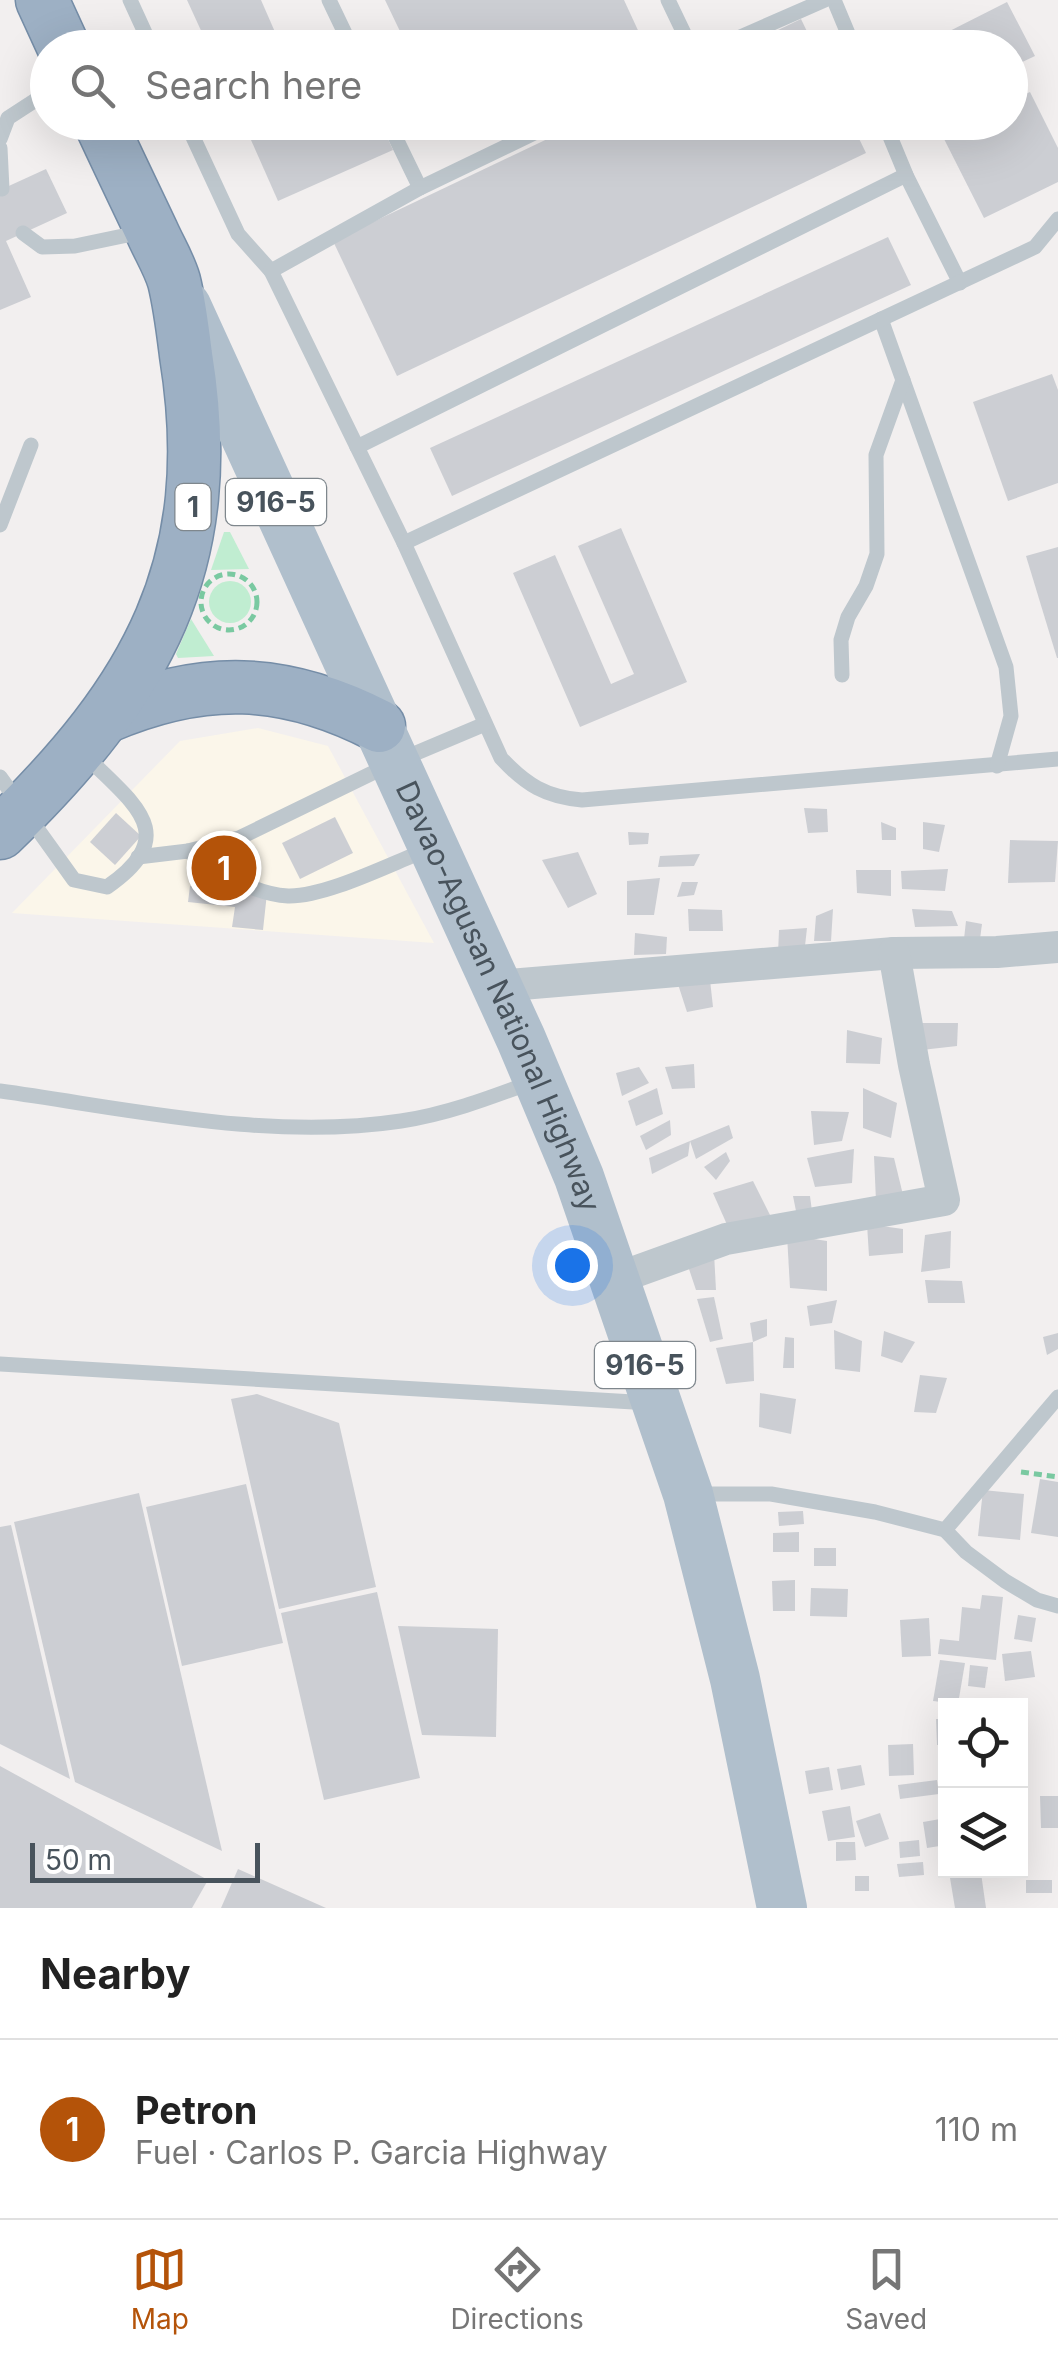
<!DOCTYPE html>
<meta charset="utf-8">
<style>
body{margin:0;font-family:Inter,sans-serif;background:#f6f6f6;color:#222}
.controls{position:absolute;right:30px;bottom:30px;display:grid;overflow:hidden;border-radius:0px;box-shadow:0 10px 40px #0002}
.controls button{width:90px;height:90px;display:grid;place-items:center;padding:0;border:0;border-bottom:2px solid #e0e0e0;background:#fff;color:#222;font:50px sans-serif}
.scale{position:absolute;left:30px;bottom:25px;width:230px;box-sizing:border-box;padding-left:10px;border:5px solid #48535c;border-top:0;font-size:28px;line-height:35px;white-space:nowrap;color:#48535c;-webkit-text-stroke:8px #fff;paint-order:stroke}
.you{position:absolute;left:572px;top:1265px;width:35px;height:35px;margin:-25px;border:8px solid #fff;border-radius:50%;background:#1a73e8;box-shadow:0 0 0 15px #1a73e833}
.badge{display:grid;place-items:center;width:65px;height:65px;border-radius:50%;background:#b45309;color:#fff;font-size:32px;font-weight:700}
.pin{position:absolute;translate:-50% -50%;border:5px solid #fff;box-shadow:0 2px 10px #0006}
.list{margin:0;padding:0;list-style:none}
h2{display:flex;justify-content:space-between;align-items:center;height:130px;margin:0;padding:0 40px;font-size:42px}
h2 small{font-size:32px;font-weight:400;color:#767676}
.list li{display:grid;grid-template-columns:65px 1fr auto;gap:30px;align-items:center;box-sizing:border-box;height:180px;padding:0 40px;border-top:2px solid #e0e0e0}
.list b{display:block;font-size:38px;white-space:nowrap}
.list p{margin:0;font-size:32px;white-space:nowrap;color:#767676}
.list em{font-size:32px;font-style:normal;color:#767676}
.icon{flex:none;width:55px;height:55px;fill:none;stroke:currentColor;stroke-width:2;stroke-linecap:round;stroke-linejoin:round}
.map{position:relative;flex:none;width:1058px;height:1908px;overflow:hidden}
.search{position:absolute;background:#fff;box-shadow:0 10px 40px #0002;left:30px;right:30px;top:30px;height:110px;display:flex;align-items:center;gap:25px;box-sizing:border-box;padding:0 35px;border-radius:55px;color:#767676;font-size:38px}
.sheet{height:310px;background:#fff}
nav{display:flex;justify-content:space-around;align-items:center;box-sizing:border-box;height:140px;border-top:2px solid #e0e0e0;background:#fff;font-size:28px;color:#767676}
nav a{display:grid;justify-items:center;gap:5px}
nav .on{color:#b45309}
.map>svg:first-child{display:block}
</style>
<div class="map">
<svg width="1058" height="1908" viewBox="0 0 1058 1908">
<rect width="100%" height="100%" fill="#f2efef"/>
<!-- commercial -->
<path fill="#fbf6ea" d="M258,728L328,746L434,943L12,913L180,741Z"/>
<!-- green -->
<g fill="#c0edd1">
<path d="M224,532H230L249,569L211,570Z"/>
<circle cx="230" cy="602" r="21"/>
<path d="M191,619L214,656L178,658L176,654Z"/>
</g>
<!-- building -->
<g fill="#ccced3">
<path d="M187,0H261L282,48H209Z"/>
<path d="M385,0H624L642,39L623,48H408Z"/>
<path d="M1007,2L1035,56L1010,68V48H924L922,45Z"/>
<path d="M801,19L815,48H741Z"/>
<path d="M1030,92L1058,148V182L984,218L942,135L967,122H1010V101Z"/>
<path d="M243,122H380L393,150L278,201Z"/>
<path d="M583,122H851L866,153L397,376L333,241Z"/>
<path d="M46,169L67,213L6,241L31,297L0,310V190Z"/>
<path d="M888,237L911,285L452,496L430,448Z"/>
<path d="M1052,374L1058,390V483L1008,501L973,402Z"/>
<path d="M621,528L687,682L580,727L513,573L555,555L611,684L634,674L578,546Z"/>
<path d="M1058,547V658H1057L1026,556Z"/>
<path d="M804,808L827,809L828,832L808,833Z"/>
<path d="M116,813L141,836L115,865L90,842Z"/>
<path d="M335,817L353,853L300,879L282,843Z"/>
<path d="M881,822L896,828V840H882Z"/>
<path d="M923,822L945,825L939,852L923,849Z"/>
<path d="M628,832L649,833L648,844L629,845Z"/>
<path d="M1010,840L1058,841L1055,882L1008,883Z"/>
<path d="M578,852L597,894L568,908L542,860Z"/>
<path d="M700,854L694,866L658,867L660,856Z"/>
<path d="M948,869L945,891L902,889L901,871Z"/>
<path d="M856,870H891V896L857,893Z"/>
<path d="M660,878L654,915H627V881Z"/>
<path d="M682,882H698L694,895L677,897Z"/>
<path d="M190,886L267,893L263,930L232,927L235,907L188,902Z"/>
<path d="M688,909L722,910L723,931H689Z"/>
<path d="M833,909L831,941H814L816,916Z"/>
<path d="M912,909L952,911L958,926L915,927Z"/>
<path d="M966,921L982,924L980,939H964Z"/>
<path d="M807,928L804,955L778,954L779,930Z"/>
<path d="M635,933L667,937L666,954L634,955Z"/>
<path d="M709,971L713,1007L687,1012L676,978Z"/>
<path d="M899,1023H958L957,1046L904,1052Z"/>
<path d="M847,1030L882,1038L880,1064L846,1063Z"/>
<path d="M694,1064L695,1088L672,1089L665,1067Z"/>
<path d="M639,1067L649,1083L622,1096L616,1073Z"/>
<path d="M657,1088L663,1114L636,1126L628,1101Z"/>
<path d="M863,1088L897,1103L891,1138L863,1128Z"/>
<path d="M811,1111L849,1112L842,1141L814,1145Z"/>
<path d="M670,1120L671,1135L646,1150L640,1136Z"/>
<path d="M729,1125L733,1138L696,1159L690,1141Z"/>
<path d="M690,1141L688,1156L652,1174L649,1158Z"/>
<path d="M854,1149L852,1183L815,1187L807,1158Z"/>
<path d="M726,1152L730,1161L716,1180L704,1167Z"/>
<path d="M874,1156L894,1158L905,1203L876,1201Z"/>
<path d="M753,1181L774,1223L732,1236L713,1193Z"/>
<path d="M793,1196H810L813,1219L798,1221Z"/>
<path d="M867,1224L903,1229V1253L869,1256Z"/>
<path d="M951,1231L950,1268L921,1272L925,1235Z"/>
<path d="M787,1235L827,1241V1291L790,1288Z"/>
<path d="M714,1253L716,1290H696L687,1263Z"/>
<path d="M925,1280L962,1281L965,1303H928Z"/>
<path d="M714,1297L723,1339L710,1342L697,1299Z"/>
<path d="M837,1300L832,1323L810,1326L807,1306Z"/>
<path d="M767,1319V1336L753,1342L750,1323Z"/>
<path d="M834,1330L862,1341L860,1372L835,1369Z"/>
<path d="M884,1331L915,1342L902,1363L881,1356Z"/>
<path d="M1058,1333V1349L1047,1355L1043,1337Z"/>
<path d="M785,1337L794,1338V1368H783Z"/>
<path d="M753,1342L754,1381L726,1384L716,1348Z"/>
<path d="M920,1375L947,1378L936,1413L914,1412Z"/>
<path d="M760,1393L796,1399L791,1434L759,1427Z"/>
<path d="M257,1394L339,1423L376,1587L279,1609L231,1399Z"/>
<path d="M1040,1479L1058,1482V1537L1031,1533Z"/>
<path d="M246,1484L283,1643L182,1666L146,1507Z"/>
<path d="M983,1490L1024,1494L1020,1540L978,1536Z"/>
<path d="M139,1493L222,1851L75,1782L14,1522Z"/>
<path d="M803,1511L804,1524L779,1526L778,1512Z"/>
<path d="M11,1525L70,1779L0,1744V1527Z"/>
<path d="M799,1532V1552H773V1533Z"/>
<rect x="814" y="1548" width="22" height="18"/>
<path d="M795,1580V1611H773L772,1581Z"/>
<path d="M811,1588L848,1589L847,1617L810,1616Z"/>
<path d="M377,1592L420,1778L324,1800L281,1613Z"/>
<path d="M982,1595L1003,1597L996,1660L938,1654L940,1639L959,1641L962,1607L980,1609Z"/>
<path d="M1018,1615L1036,1618L1032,1642L1014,1639Z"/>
<path d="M929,1618L931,1656L902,1657L900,1620Z"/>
<path d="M398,1626L498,1629L496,1737L422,1735Z"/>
<path d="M1031,1651L1035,1677L1005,1681L1002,1654Z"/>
<path d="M940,1660L965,1663L958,1704L933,1701Z"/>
<path d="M970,1665L988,1667L985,1688L968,1686Z"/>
<path d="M936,1719H946V1745H937Z"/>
<path d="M913,1744L914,1775L889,1776L888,1745Z"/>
<path d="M861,1765L865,1785L841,1790L837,1769Z"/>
<path d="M0,1766L208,1880L192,1908H0Z"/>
<path d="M829,1767L833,1790L809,1794L805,1771Z"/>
<path d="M937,1780L939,1794L900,1799L898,1785Z"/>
<path d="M1040,1796H1058V1828H1041Z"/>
<path d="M850,1806L855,1837L828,1841L822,1811Z"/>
<path d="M880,1813L889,1839L865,1847L856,1821Z"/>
<path d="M946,1818V1845L927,1848L923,1822Z"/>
<path d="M919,1840L920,1856L900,1858L899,1842Z"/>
<path d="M836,1842H855L856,1860L836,1861Z"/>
<path d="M923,1862L924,1875L899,1877L897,1864Z"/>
<path d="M238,1869L326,1908H221Z"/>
<path d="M981,1873L986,1908H955L950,1878Z"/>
<rect x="855" y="1876" width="14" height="15"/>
<rect x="1026" y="1880" width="26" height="13"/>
</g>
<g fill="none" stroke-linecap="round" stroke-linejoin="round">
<defs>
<g id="trunk">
<path d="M42,0L64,48"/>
<path d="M105,717C203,675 284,677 379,726"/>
<path d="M0,833C147,691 220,564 186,355C183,331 180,305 174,281C169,264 159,248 152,232C135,196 117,159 100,122"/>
</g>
</defs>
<!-- trunk casing -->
<use href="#trunk" stroke="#758da7" stroke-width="55"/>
<!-- path -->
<g stroke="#7ac9a1" stroke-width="5" stroke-dasharray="8 5" stroke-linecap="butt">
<circle cx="229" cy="602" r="28"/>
<path d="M1021,1472L1058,1477"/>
</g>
<!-- service -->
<g stroke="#bec7cd" stroke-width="15">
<path d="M130,0L152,48"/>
<path d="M329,0L352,48"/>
<path d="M668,0L691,48"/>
<path d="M834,0L854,48"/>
<path d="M715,48L825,0"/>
<path d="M186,122L238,234L271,271"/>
<path d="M388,122L420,188"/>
<path d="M557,122L420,188L271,271L404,543L501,758C526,785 546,797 582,800L1058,759"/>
<path d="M884,122L906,175L960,283"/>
<path d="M0,139L8,118L48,92"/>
<path d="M0,148L2,189"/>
<path d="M23,233L42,247L75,246L142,232"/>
<path d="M881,319L1006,667L1011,716L997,766"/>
<path d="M357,447L906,175"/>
<path d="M0,525L31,445"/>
<path d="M404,543L1035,247L1058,219"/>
<path d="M842,675L841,640L848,617L866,586L877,554L876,455L903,380"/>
<path d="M0,777L74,880L107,887C185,833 130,802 84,754"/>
<path d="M188,851C218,870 251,894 288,896C326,897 392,863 429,849"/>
<path d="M138,857L188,851L239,838L395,762L485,724"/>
<path d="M0,1091C131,1109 269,1141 401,1121C447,1114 489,1098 532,1082"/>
<path d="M0,1364L650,1403"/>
<path d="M696,1494H771L875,1512L945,1530L966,1552L1005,1581L1037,1600L1058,1606"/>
<path d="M945,1530L1058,1397"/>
</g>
<!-- minor -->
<g stroke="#bec7cd" stroke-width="32">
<path d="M497,986L894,953L997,952L1058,947"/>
<path d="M615,1279L726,1239L944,1200L914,1065L894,953"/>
</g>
<!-- primary -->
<path stroke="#b0bfcc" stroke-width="50" id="s1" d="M186,306L521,1039L579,1177L688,1494L735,1679L782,1908"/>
<!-- trunk -->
<use href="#trunk" stroke="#9db0c4" stroke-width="52"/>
</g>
<g text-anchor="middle" stroke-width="9" stroke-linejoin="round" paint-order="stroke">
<!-- shield labels -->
<g fill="#fff" stroke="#7f878d" stroke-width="2.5">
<rect x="226" y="479" width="100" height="46" rx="8"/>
<rect x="175.5" y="484" width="35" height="46" rx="8"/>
<rect x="595" y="1342" width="100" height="46" rx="8"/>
</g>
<g font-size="28" font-weight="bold" fill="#48535c">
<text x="276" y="512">916-5</text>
<text x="193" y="517">1</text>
<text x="645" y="1375">916-5</text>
</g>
<!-- street labels -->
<g font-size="30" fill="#48535c" stroke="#fff">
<text dy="10" stroke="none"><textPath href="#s1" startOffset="758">Davao-Agusan National Highway</textPath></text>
</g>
</g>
</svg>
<div class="controls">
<button><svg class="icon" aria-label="locate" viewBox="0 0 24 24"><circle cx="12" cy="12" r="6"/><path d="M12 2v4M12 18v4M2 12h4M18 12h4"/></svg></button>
<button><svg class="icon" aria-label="layers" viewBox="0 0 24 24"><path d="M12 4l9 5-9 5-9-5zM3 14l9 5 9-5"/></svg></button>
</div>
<div class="scale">50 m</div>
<div class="you"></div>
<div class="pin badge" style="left:224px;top:868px">1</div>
<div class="search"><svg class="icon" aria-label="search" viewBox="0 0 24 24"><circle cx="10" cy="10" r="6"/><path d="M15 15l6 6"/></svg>Search here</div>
</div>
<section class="sheet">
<h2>Nearby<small></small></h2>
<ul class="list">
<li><span class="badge">1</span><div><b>Petron</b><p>Fuel · Carlos P. Garcia Highway</p></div><em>110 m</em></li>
</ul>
</section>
<nav>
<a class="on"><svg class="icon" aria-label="map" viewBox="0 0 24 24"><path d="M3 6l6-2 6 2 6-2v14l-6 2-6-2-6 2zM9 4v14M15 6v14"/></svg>Map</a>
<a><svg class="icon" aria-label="directions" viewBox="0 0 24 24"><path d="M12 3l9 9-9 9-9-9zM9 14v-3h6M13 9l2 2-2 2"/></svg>Directions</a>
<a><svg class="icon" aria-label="saved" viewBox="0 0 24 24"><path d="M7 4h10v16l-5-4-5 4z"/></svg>Saved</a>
</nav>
